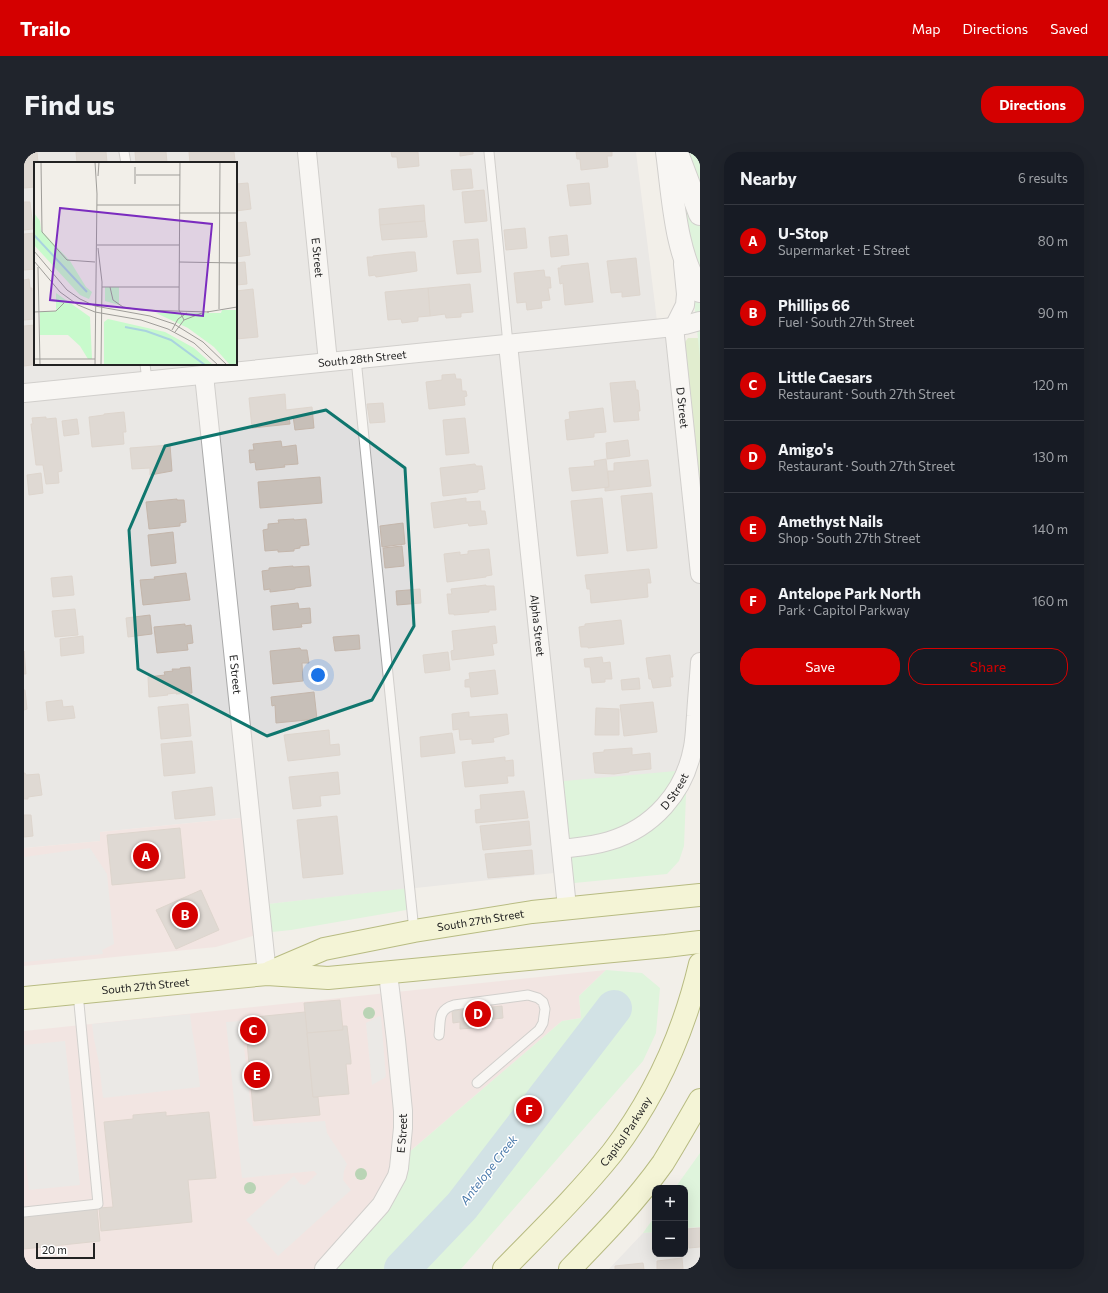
<!DOCTYPE html>
<meta charset="utf-8">
<style>
body{margin:0;font-family:Commissioner,sans-serif;background:#20242c;color:#f1f3f6}
.controls{position:absolute;right:12px;bottom:12px;display:grid;overflow:hidden;border-radius:8px;box-shadow:0 4px 16px #0002}
.controls button{width:36px;height:36px;display:grid;place-items:center;padding:0;border:0;border-bottom:1px solid #363941;background:#171b24;color:#f1f3f6;font:20px sans-serif}
.scale{position:absolute;left:12px;bottom:10px;width:59px;box-sizing:border-box;padding-left:4px;border:2px solid #222;border-top:0;font-size:11px;line-height:14px;white-space:nowrap;color:#222;-webkit-text-stroke:3px #fff;paint-order:stroke}
.you{position:absolute;left:294px;top:523px;width:14px;height:14px;margin:-10px;border:3px solid #fff;border-radius:50%;background:#1a73e8;box-shadow:0 0 0 6px #1a73e833}
.badge{display:grid;place-items:center;width:26px;height:26px;border-radius:50%;background:#d40000;color:#fff;font-size:13px;font-weight:700}
.pin{position:absolute;translate:-50% -50%;border:2px solid #fff;box-shadow:0 1px 4px #0006}
.list{margin:0;padding:0;list-style:none}
h2{display:flex;justify-content:space-between;align-items:center;height:52px;margin:0;padding:0 16px;font-size:17px}
h2 small{font-size:13px;font-weight:400;color:#9ea1a6}
.list li{display:grid;grid-template-columns:26px 1fr auto;gap:12px;align-items:center;box-sizing:border-box;height:72px;padding:0 16px;border-top:1px solid #363941}
.list b{display:block;font-size:15px;white-space:nowrap}
.list p{margin:0;font-size:13px;white-space:nowrap;color:#9ea1a6}
.list em{font-size:13px;font-style:normal;color:#9ea1a6}
.actions{display:flex;gap:8px;padding:12px 16px}
.actions a{flex:1;padding:9px 0;border:1px solid #d40000;border-radius:16px;text-align:center;font-size:14px;color:#d40000}
.actions .main{background:#d40000;color:#fff}
.map{position:relative;flex:none;width:676px;height:1117px;overflow:hidden;border-radius:16px}
header{display:flex;align-items:center;gap:24px;box-sizing:border-box;height:56px;padding:0 20px;background:#d40000;color:#fff}
header strong{font-size:19px}
nav{display:flex;gap:22px;margin-inline-start:auto;font-size:14px}
.intro{display:flex;align-items:center;justify-content:space-between;box-sizing:border-box;height:96px;padding:0 24px}
h1{margin:0;font-size:28px}
.button{padding:10px 18px;border-radius:16px;background:#d40000;color:#fff;font-size:14px;font-weight:700}
main{display:flex;gap:24px;padding:0 24px}
aside{flex:1;background:#171b24;border-radius:16px;box-shadow:0 4px 16px #0002}
.map>svg:first-child{display:block}
</style>
<header>
<strong>Trailo</strong>
<nav><a>Map</a><a>Directions</a><a>Saved</a></nav>
</header>
<div class="intro"><h1>Find us</h1><a class="button">Directions</a></div>
<main>
<div class="map">
<svg width="676" height="1117" viewBox="0 0 676 1117">
<rect width="100%" height="100%" fill="#f2efe9"/>
<!-- residential -->
<g fill="#e0dfdf" fill-rule="evenodd">
<path d="M0,0H612L634,177L650,175L676,422V510L663,618L539,720L235,753L226,665L76,680L77,689L0,696ZM11,11H212V212H11Z"/>
<path d="M676,1075V1117H585L619,1081L631,1080V1102H661V1076Z"/>
</g>
<!-- commercial -->
<g fill="#f2dad9">
<path d="M226,665L239,781L192,795L0,814V696L76,689V680Z"/>
<path d="M582,818L555,844L557,866L538,869L376,1008L375,1016L300,1117H0V879Z"/>
</g>
<!-- grass -->
<path fill="#cdebb0" d="M664,186H676V358L660,202L661,190Z"/>
<!-- park -->
<g fill="#c8facc">
<path d="M654,0H676V206Z"/>
<path d="M663,618L660,694L655,709L643,722L540,732L529,630Z"/>
<path d="M386,736L388,757L267,778L239,781L235,753Z"/>
<path d="M582,818L618,821L636,836L632,881L619,909L437,1117H300L352,1060L376,1008L538,869L557,866L555,844Z"/>
<path d="M676,1001V1075L661,1076V1036H651Z"/>
<path d="M631,1064V1080L619,1081Z"/>
</g>
<!-- parking -->
<g fill="#e2e2e2">
<path d="M66,696L83,722L90,792L78,798L79,802L0,810V705Z"/>
<path d="M166,862L168,878L172,901L176,935L79,946L75,911L70,887L68,872Z"/>
<path d="M355,864L357,865L362,925L348,933L342,871Z"/>
<path d="M217,869L229,974L301,969L303,981L323,1012L320,1019L319,1028L327,1038L254,1104L222,1068L270,1024L276,1032L281,1033L293,1022L290,1019L218,1026L202,870Z"/>
<path d="M41,889L56,1033L5,1038L0,992V893Z"/>
</g>
<g fill="none" stroke-linecap="round" stroke-linejoin="round">
<!-- river -->
<path stroke="#aad3df" stroke-width="36" d="M378,1117L438,1054L590,856"/>
</g>
<!-- building -->
<g fill="#c7bfb8" stroke="#c4b6ab">
<path d="M0,0H13L14,11H11V35L0,36Z"/>
<path d="M52,0H82L83,11H53Z"/>
<path d="M111,0H142L143,11H112Z"/>
<path d="M165,0H210L211,9L198,11H166Z"/>
<path d="M367,0H394L395,14L374,16L373,5H368Z"/>
<path d="M436,0H449V2L436,4Z"/>
<path d="M552,0H588V4H583L584,15L557,18L556,7H553Z"/>
<path d="M447,17L449,36L429,38L427,18Z"/>
<path d="M224,31L227,57L212,59V32Z"/>
<path d="M565,31L567,52L546,54L543,33Z"/>
<path d="M460,38L463,69L441,71L438,40Z"/>
<path d="M0,50H6L9,77L0,78Z"/>
<path d="M400,53L401,69L356,73L355,57Z"/>
<path d="M401,69L403,85L358,88L356,73Z"/>
<path d="M222,70L226,103L212,105V71Z"/>
<path d="M501,76L503,96L482,98L480,78Z"/>
<path d="M11,81V117L0,118V82Z"/>
<path d="M543,83L545,103L527,105L525,85Z"/>
<path d="M454,87L457,120L433,122L429,89Z"/>
<path d="M384,100H391L393,119L387,120L352,125L351,123L345,124L343,105H349V104Z"/>
<path d="M612,106L616,143L598,145V140L587,141L583,109Z"/>
<path d="M221,110L223,132L212,133V111Z"/>
<path d="M564,111L569,150L541,153L539,131L536,132L534,116H537V114Z"/>
<path d="M520,118L521,125H526L527,136H524L526,148L517,149L518,156L503,158L502,150L493,151L490,121Z"/>
<path d="M5,127L6,136H8V139L11,138V152H9L10,167L0,168V128Z"/>
<path d="M446,132L449,160L437,161V165L422,166L421,162L406,164L404,136Z"/>
<path d="M404,136L406,164L394,165V169L378,171L377,167L364,168L361,140Z"/>
<path d="M229,137L234,185L212,187V139Z"/>
<path d="M11,173V212H15L0,214V174Z"/>
<path d="M431,222L432,227H437L438,239H442L443,244L440,245L441,253L405,257L402,230L418,228V223Z"/>
<path d="M611,229L612,238H614L616,259H614L615,268L590,270L586,231Z"/>
<path d="M261,242L262,258L288,255L290,276L271,278L269,264H265L266,272L228,276L225,246Z"/>
<path d="M359,251L361,270L346,271L343,252Z"/>
<path d="M579,256L582,280L570,281V285L543,288L541,268L546,267L545,260Z"/>
<path d="M100,260L102,280H99L100,292L68,295L65,265L80,263V262Z"/>
<path d="M22,265V267L32,266L38,319L34,320L35,331L22,332L19,313H12L7,272H9L8,266Z"/>
<path d="M441,266L445,301L422,303L419,268Z"/>
<path d="M53,267L55,282L40,284L38,269Z"/>
<path d="M604,288L606,304L583,307L582,291Z"/>
<path d="M257,289L258,295L272,293L274,312L260,313L261,315L232,318L231,310L226,311L225,298H230L229,292Z"/>
<path d="M146,293L148,319L126,323V316L108,317L106,296Z"/>
<path d="M582,307L585,335L548,339L545,316L571,314L570,309Z"/>
<path d="M624,308L627,334L581,339V336L585,335L584,319H590V311Z"/>
<path d="M451,312L452,314H458L461,337L454,338V340L419,344L416,316Z"/>
<path d="M17,321L19,341L5,343L3,323Z"/>
<path d="M296,325L298,351L236,356L234,330Z"/>
<path d="M628,341L633,396L603,399L597,344Z"/>
<path d="M442,346V350L456,349L457,359H461L463,372L445,374L444,371L410,376L407,351Z"/>
<path d="M578,346L584,401L553,404L547,349Z"/>
<path d="M153,347V348H160L162,370L156,371V374L125,377L122,350Z"/>
<path d="M270,367V368L282,367L285,393L276,394V396L270,397V399L254,400V398L241,399L239,378L244,377V372L255,371L254,368Z"/>
<path d="M379,371L381,392L358,395L356,374Z"/>
<path d="M149,380L152,411L127,414L124,383Z"/>
<path d="M378,394L380,414L361,416L359,396Z"/>
<path d="M465,397L468,423L462,424V425L423,430L420,402L436,400V403L444,402V399Z"/>
<path d="M269,414V415L285,414L287,434L271,436V437L246,440V437L240,438L238,419L245,418V416Z"/>
<path d="M625,417L627,431H623L624,445L567,451L566,437H563L561,423Z"/>
<path d="M162,421L166,448L119,453L116,428L131,427L130,425Z"/>
<path d="M48,424L50,443L29,445L27,426Z"/>
<path d="M462,433V434H470L472,458H465V460L430,463V462H425L423,442H428L427,437Z"/>
<path d="M396,437L397,451L373,453L372,439Z"/>
<path d="M274,451L275,457L286,456L287,471L277,472L278,475L249,478L247,454Z"/>
<path d="M51,457L54,483L31,485L28,459Z"/>
<path d="M126,463L128,482L104,485L102,466Z"/>
<path d="M597,468L600,492L564,496V495H557L555,475L561,474V472Z"/>
<path d="M161,472V474L167,473L169,491L163,492L164,498L133,501L130,475Z"/>
<path d="M471,474L473,491L468,492L470,503L428,508L427,499L430,498L428,479Z"/>
<path d="M335,483L336,497L311,499L309,485Z"/>
<path d="M59,484L60,501L37,504L36,487Z"/>
<path d="M276,496L277,498H283L285,511H278L279,529L249,532L246,499Z"/>
<path d="M0,499L2,522H0Z"/>
<path d="M424,500L426,518L401,521L399,503Z"/>
<path d="M646,503L649,525H646L647,534L629,536L627,527H625L622,506Z"/>
<path d="M578,505L579,511L586,510L588,527H581V530L568,531L566,515H561L560,507Z"/>
<path d="M166,515L168,541L152,542V541L143,542L144,543L125,545L124,525L141,523L140,520L149,519L148,517H156V516Z"/>
<path d="M471,518L474,542L447,545L446,535H441V528L446,527L445,521Z"/>
<path d="M615,526L616,537L598,538L597,528Z"/>
<path d="M0,538H1L3,557L0,558Z"/>
<path d="M290,540L293,567L252,571L251,553L248,554L247,545Z"/>
<path d="M38,548L39,555L49,554L51,566L24,569L22,550Z"/>
<path d="M629,550L633,580L600,584L596,553Z"/>
<path d="M164,552L167,584L137,587L134,555Z"/>
<path d="M572,556L595,557V583H571Z"/>
<path d="M445,560V565L483,562L485,582L469,586L470,590L448,592V587L436,588L435,577L429,578L428,562Z"/>
<path d="M305,578L306,593L315,592L316,603L264,609L260,583Z"/>
<path d="M428,581L431,601L397,605L396,585Z"/>
<path d="M168,589L171,621L140,624L137,592Z"/>
<path d="M608,596V603L626,601L627,617L605,619V620L590,622L571,621L569,601L580,600V598Z"/>
<path d="M481,605V609L489,608L490,624H483L484,631L441,635L438,610Z"/>
<path d="M314,620L316,642L296,644L297,654L269,657L265,625Z"/>
<path d="M0,621H1L2,623L15,622L18,643L4,645V647H0Z"/>
<path d="M188,635L191,663L151,667L148,640Z"/>
<path d="M500,639L504,666L452,671L451,658L457,657L456,643Z"/>
<path d="M0,663H7L9,684L0,685Z"/>
<path d="M313,664L319,722L279,726L273,668Z"/>
<path d="M505,669L507,693L459,698L456,674Z"/>
<path d="M156,676L161,726L88,733L83,683Z"/>
<path d="M508,698L510,722L464,726L461,702Z"/>
<path d="M177,738L195,778L152,797L132,758Z"/>
<path d="M316,848L319,878L283,881L280,851Z"/>
<path d="M478,854L479,866L462,868V875L436,877V870L429,871L428,859Z"/>
<path d="M281,860L289,945H294L296,963L230,969L221,866Z"/>
<path d="M319,874H323L327,909V912H322L325,942L289,945L283,881L319,878Z"/>
<path d="M142,960V964L185,960L192,1026L164,1028L168,1070L77,1079L75,1056L89,1055L80,970L109,967V963Z"/>
<path d="M73,1056L76,1089L0,1097V1064Z"/>
<path d="M676,1076V1095L665,1096L663,1077Z"/>
<path d="M658,1106L659,1117H633V1109Z"/>
<path d="M619,1111L620,1117H591V1114Z"/>
</g>
<g fill="none" stroke-linecap="round" stroke-linejoin="round">
<defs>
<g id="service">
<path d="M100,0L102,11"/>
<path d="M465,0L484,192"/>
<path d="M332,207L390,779"/>
<path d="M121,212L123,229"/>
<path d="M415,883C417,869 413,858 430,853L504,843L514,846L519,850L521,857L519,871L515,878L453,931"/>
<path d="M0,1060L74,1052L54,841"/>
</g>
<g id="minor">
<path id="s1" d="M283,0L304,210"/>
<path id="s2" d="M659,112L662,142L661,153L650,175L676,422"/>
<path id="s3" d="M484,192L543,755"/>
<path id="s4" d="M180,223L243,822"/>
<path id="s5" d="M0,241L650,175L661,173L676,169"/>
<path id="s6" d="M537,697C553,695 569,694 585,689C629,676 661,640 669,595C671,585 671,575 672,564C673,546 675,528 676,510"/>
<path id="s7" d="M300,1117L357,1053L373,1024L375,1016L379,976V959L372,888L364,821"/>
</g>
<g id="tertiary">
<path d="M643,0C649,43 651,102 676,139"/>
<path d="M653,1L676,62"/>
</g>
<g id="secondary">
<path id="s8" d="M246,820L300,797L390,779L508,760L676,743"/>
<path id="s9" d="M0,846L243,822L304,826L642,794L676,790"/>
<path id="s10" d="M480,1117C517,1079 555,1042 588,1001C630,946 660,880 676,812"/>
<path d="M546,1117C579,1083 612,1049 639,1011C652,990 664,969 676,948"/>
</g>
</defs>
<!-- service casing -->
<use href="#service" stroke="#a9a9a9" stroke-width="11"/>
<!-- minor casing -->
<use href="#minor" stroke="#a9a9a9" stroke-width="20"/>
<!-- tertiary casing -->
<use href="#tertiary" stroke="#a9a9a9" stroke-width="24"/>
<!-- secondary casing -->
<use href="#secondary" stroke="#707d05" stroke-width="24"/>
<!-- service -->
<use href="#service" stroke="#fff" stroke-width="9"/>
<!-- minor -->
<use href="#minor" stroke="#fff" stroke-width="18"/>
<!-- tertiary -->
<use href="#tertiary" stroke="#fff" stroke-width="22"/>
<!-- secondary -->
<use href="#secondary" stroke="#f7fabf" stroke-width="22"/>
</g>
<!-- trees -->
<g fill="#74b475">
<circle cx="345" cy="861" r="6"/>
<circle cx="337" cy="1022" r="6"/>
<circle cx="226" cy="1036" r="6"/>
</g>
<!-- marked area -->
<path d="M0 0H676V1117H0ZM302,258L381,316L390,474L348,548L243,584L114,517L105,378L141,294Z" fill="#f2efe9" fill-opacity=".55" fill-rule="evenodd"/>
<path fill="none" stroke="#0f766e" stroke-width="3" stroke-linejoin="round" d="M302,258L381,316L390,474L348,548L243,584L114,517L105,378L141,294Z"/>
<g text-anchor="middle" stroke-width="3" stroke-linejoin="round" paint-order="stroke">
<!-- street labels -->
<g font-size="11" fill="#222" stroke="#fff">
<text dy="4" stroke="none"><textPath href="#s1" startOffset="106">E Street</textPath></text>
<text dy="4" stroke="none"><textPath href="#s5" startOffset="340">South 28th Street</textPath></text>
<text dy="4" stroke="none"><textPath href="#s2" startOffset="147">D Street</textPath></text>
<text dy="4" stroke="none"><textPath href="#s3" startOffset="283">Alpha Street</textPath></text>
<text dy="4" stroke="none"><textPath href="#s4" startOffset="301">E Street</textPath></text>
<text dy="4" stroke="none"><textPath href="#s6" startOffset="133">D Street</textPath></text>
<text dy="4" stroke="none"><textPath href="#s8" startOffset="218">South 27th Street</textPath></text>
<text dy="4" stroke="none"><textPath href="#s9" startOffset="122">South 27th Street</textPath></text>
<text dy="4" stroke="none"><textPath href="#s10" startOffset="184">Capitol Parkway</textPath></text>
<text dy="4" stroke="none"><textPath href="#s7" startOffset="162">E Street</textPath></text>
</g>
<!-- water labels -->
<g font-size="12" font-style="italic" fill="#4a7aab" stroke="#fff">
<text transform="translate(465 1018) rotate(-52)" y="4">Antelope Creek</text>
</g>
</g>
<!-- overview -->
<g transform="translate(10 10)">
<rect width="203" height="203" fill="#f2efe9"/>
<path d="M0,51L6,59L7,68L36,99L52,125L58,130L55,137L46,133L0,83ZM71,125H85V143L71,139ZM22,131L56,155L58,197H54L46,184L34,173H6V150L22,149ZM188,148H203V203H196L180,185L154,166L122,151H187ZM74,157L131,170L160,186L179,203H70V160Z" fill="#c8facc"/>
<path fill="none" stroke="#aad3df" stroke-width="2" d="M0,73L53,130M91,165L112,169L137,178L171,203"/>
<path fill="none" stroke="#9f9d99" stroke-width="1" d="M7,0L8,70L33,98L61,100M146,0L145,148L150,158M101,5V22M102,13H146M64,14L65,0M63,43H146M145,51H203M63,83H145M64,86L68,120L67,203M0,89L33,128L46,137L61,144L116,154L140,162L169,180L193,203M0,99L26,130L44,143L61,150L107,158L134,167L160,181L184,203M145,100L203,101M4,105L6,203M68,125H145M76,125L79,138L89,145L107,148L175,150M185,147L186,0M0,150L22,149L30,141M173,150L203,145M138,168L144,157L153,151M141,170L150,158L168,151M0,197H61M61,203L63,32L61,0"/>
<path fill="#7b2cbf" fill-opacity="0.15" stroke="#7b2cbf" stroke-width="2" d="M26,46L178,62L169,154L16,138Z"/>
<rect width="203" height="203" fill="none" stroke="#222" stroke-width="2"/>
</g>
</svg>
<div class="controls">
<button>+</button>
<button>−</button>
</div>
<div class="scale">20 m</div>
<div class="you"></div>
<div class="pin badge" style="left:122px;top:704px">A</div>
<div class="pin badge" style="left:161px;top:763px">B</div>
<div class="pin badge" style="left:229px;top:878px">C</div>
<div class="pin badge" style="left:454px;top:862px">D</div>
<div class="pin badge" style="left:233px;top:923px">E</div>
<div class="pin badge" style="left:505px;top:958px">F</div>
</div>
<aside>
<h2>Nearby<small>6 results</small></h2>
<ul class="list">
<li><span class="badge">A</span><div><b>U-Stop</b><p>Supermarket · E Street</p></div><em>80 m</em></li>
<li><span class="badge">B</span><div><b>Phillips 66</b><p>Fuel · South 27th Street</p></div><em>90 m</em></li>
<li><span class="badge">C</span><div><b>Little Caesars</b><p>Restaurant · South 27th Street</p></div><em>120 m</em></li>
<li><span class="badge">D</span><div><b>Amigo's</b><p>Restaurant · South 27th Street</p></div><em>130 m</em></li>
<li><span class="badge">E</span><div><b>Amethyst Nails</b><p>Shop · South 27th Street</p></div><em>140 m</em></li>
<li><span class="badge">F</span><div><b>Antelope Park North</b><p>Park · Capitol Parkway</p></div><em>160 m</em></li>
</ul>
<div class="actions"><a class="main">Save</a><a>Share</a></div>
</aside>
</main>
